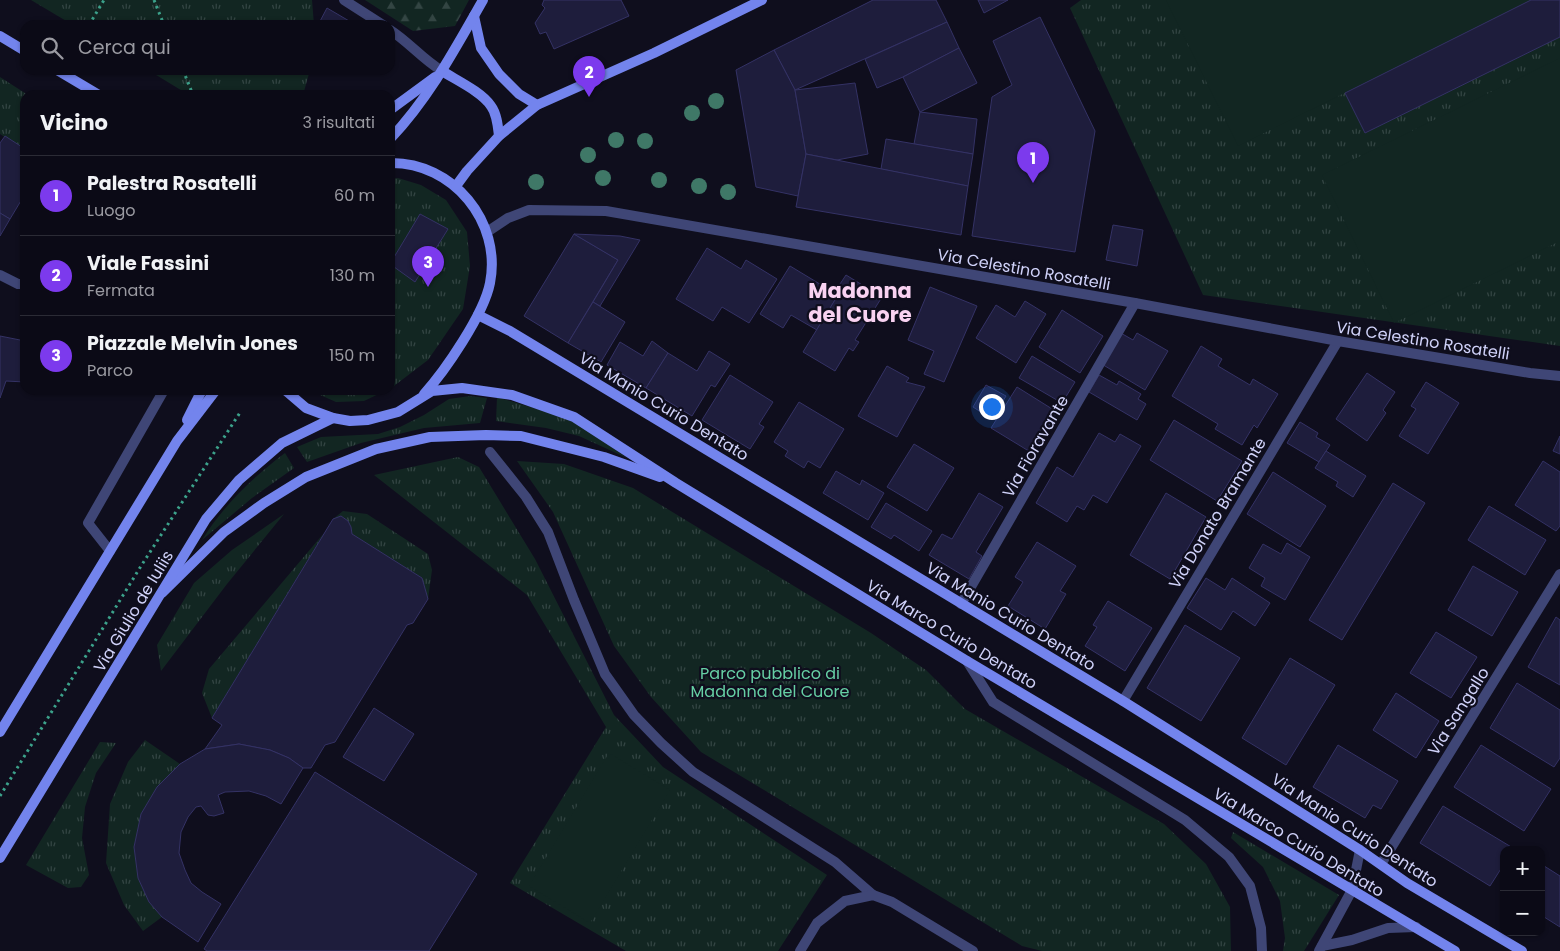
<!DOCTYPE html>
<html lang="it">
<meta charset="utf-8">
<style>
body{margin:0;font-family:Poppins,sans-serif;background:#14131f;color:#f1f3f6}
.controls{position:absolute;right:15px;bottom:15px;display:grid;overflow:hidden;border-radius:10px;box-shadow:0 1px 4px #0004}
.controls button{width:45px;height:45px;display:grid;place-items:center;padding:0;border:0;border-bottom:1px solid #2b2b35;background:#0b0a16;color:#f1f3f6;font:25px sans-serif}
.you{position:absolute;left:991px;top:406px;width:18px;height:18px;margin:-12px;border:4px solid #fff;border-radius:50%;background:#1a73e8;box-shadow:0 0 0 8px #1a73e833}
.badge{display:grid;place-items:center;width:32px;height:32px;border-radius:50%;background:#7c3aed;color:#fff;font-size:16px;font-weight:700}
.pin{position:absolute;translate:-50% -41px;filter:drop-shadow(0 1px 2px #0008)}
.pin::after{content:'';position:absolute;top:26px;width:18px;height:15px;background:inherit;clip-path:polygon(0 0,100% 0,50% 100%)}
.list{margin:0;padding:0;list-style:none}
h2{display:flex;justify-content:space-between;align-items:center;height:65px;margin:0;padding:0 20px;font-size:21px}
h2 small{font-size:16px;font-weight:400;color:#9a9aa1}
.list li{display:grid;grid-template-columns:32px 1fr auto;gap:15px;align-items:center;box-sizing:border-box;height:80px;padding:0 20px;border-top:1px solid #2b2b35}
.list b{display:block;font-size:19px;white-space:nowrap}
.list p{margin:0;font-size:16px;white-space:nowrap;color:#9a9aa1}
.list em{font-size:16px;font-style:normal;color:#9a9aa1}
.icon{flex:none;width:28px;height:28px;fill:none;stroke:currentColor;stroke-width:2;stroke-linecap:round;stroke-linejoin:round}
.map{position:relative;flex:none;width:1560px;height:951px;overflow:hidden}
.search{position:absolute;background:#0b0a16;box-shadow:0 1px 4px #0004;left:20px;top:20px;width:375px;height:55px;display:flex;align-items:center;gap:12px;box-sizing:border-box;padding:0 18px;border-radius:15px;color:#9a9aa1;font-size:19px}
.panel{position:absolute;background:#0b0a16;box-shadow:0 1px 4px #0004;left:20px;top:90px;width:375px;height:305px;border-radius:15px}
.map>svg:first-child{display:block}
</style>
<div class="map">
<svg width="1560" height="951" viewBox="0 0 1560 951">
<defs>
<pattern id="grass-tufts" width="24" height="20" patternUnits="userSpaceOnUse" patternTransform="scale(1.25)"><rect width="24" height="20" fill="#122622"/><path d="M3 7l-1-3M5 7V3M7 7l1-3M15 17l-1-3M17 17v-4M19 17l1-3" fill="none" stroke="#334543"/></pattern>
<pattern id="forest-firs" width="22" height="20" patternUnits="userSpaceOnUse" patternTransform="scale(1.25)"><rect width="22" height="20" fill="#122622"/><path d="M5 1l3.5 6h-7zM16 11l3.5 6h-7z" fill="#334543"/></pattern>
</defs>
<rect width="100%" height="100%" fill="#0f0e1d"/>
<!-- grass -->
<g fill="url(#grass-tufts)">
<path d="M31,0H312L314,25H73Z"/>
<path d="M1081,0H1560V346L1203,295L1070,8Z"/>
<path d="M148,70H310L303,95H189Z"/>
<path d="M0,77L28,95H25V150L0,134Z"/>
<path d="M398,178L421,185L446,200L467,232L470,266L463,309L428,360L390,389V179Z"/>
<path d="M309,390H387L364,401L336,402Z"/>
<path d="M470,396L487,398L480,423L424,428L361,443L307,462L297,447L321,437L378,434L400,427L424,415L449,399Z"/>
<path d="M497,397L573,420L627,458L579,436L546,428L496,421Z"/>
<path d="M285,453L294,468L252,498L202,540C223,506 253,477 285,453Z"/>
<path d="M458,457L479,467L535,559L614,715L663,767L827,875L778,951H626L510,883L606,727L527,595L374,475Z"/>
<path d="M517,461L564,464L633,488L871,633L926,670L965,709L1164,824L1206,864L1230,907L1231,951H1042L1022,946L701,752L651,697L614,646L553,512Z"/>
<path d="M343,511L367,514L428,554L432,570L428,599L422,578L352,534C351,525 349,521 341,516L333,519Z"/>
<path d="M284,514L227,584L161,671L157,645L194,583L232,550Z"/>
<path d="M324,533L212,718L202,693L209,669Z"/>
<path d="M145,740L180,764L157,787L141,814L134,847L138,878L149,902L162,917L143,931L124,905L106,863L110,804L128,762Z"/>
<path d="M100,742L116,743L96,773L85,807L82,838L89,875L81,887L68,888L26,865Z"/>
<path d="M1233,832L1339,895L1304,951H1283L1285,938L1280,901L1263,867L1231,838Z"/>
</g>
<!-- forest -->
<path fill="url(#forest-firs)" d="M365,0H469L455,26L413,31Z"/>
<!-- garden -->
<g fill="#122622">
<path d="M1166,0H1531L1238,146Z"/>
<path d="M1560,58V241L1394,323L1322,175Z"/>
<path d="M609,753L670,790L590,923L529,886Z"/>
</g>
<!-- building -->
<g fill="#1e1d3c" stroke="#343265">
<path d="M544,0H621L629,16L554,49L546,32L540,34L535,23L545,8L542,5Z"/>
<path d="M873,0H936L947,22L795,90L774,50Z"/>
<path d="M978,0H1008L984,13Z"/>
<path d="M1531,0H1560V37L1365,133L1345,93Z"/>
<path d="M327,8L356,25H318Z"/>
<path d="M1040,17L1095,131L1075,252L972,236L992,97L1012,85L993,41Z"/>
<path d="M947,22L959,48L903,77L877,88L865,59Z"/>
<path d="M959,48L977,83L920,112L903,77Z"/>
<path d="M774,50L795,90L806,154L798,196L756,187L736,70Z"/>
<path d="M855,83L868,154L837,160L806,154L795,90Z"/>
<path d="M920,112L977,119L973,154L914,144Z"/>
<path d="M5,136L25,149V194L10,219L0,213V143Z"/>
<path d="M886,139L973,154L968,186L881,169Z"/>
<path d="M806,154L968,186L961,235L796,207Z"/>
<path d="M0,213L10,219L0,236Z"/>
<path d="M420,214L448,229L415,282L390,264Z"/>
<path d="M1113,225L1143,230L1137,266L1106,260Z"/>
<path d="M574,234L618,260L568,343L524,316Z"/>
<path d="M574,234L620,236L640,240L600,306L593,302L618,260Z"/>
<path d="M707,248L741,269L746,260L777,279L749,323L722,307L713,321L676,299Z"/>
<path d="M790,266L838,295L817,330L791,315L783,328L760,314Z"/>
<path d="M846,275L882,297L855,340L859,342L853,351L849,348L835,371L803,352L838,295L834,293Z"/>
<path d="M930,287L977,306L944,382L924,374L934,351L908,340Z"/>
<path d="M1025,301L1046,314L1016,363L976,338L996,305L1015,317Z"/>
<path d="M593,302L625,322L601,362L568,343Z"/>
<path d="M1062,310L1103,336L1080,373L1039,347Z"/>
<path d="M1119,332L1133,340L1137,333L1168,351L1145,390L1100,363Z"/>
<path d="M0,336L25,341V382L6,381L0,398Z"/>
<path d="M652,341L668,353L646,388L607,365L620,342L643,356Z"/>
<path d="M1201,346L1222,359L1218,366L1250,385L1253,379L1278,394L1257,428L1254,425L1242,445L1215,429L1218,424L1172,396Z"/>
<path d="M709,351L730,364L715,387L711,385L692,416L646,388L668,353L697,371Z"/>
<path d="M1032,356L1075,382L1062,403L1019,378Z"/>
<path d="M887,366L909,378L906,382L925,387L897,437L858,416Z"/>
<path d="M1367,373L1395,392L1383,410L1386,413L1367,441L1336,419Z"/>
<path d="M730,375L773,402L759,424L764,427L750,449L702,420Z"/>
<path d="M1099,375L1117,385L1119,381L1141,394L1138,399L1146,404L1137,420L1089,392Z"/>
<path d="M1426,382L1459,403L1428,454L1399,436L1416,409L1411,406Z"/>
<path d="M986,385L1006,396L992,419L973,407Z"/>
<path d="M1017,387L1057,412L1032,453L991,428Z"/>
<path d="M799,402L844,429L820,468L808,461L804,468L785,456L788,451L774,442Z"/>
<path d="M1174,420L1242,461L1217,501L1150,460Z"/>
<path d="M1300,422L1318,433L1316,437L1330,445L1319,462L1287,443Z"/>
<path d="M1099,433L1115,442L1120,434L1141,446L1107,503L1093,495L1084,510L1077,506L1067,522L1036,503L1057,467L1073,477Z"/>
<path d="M1560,436V454L1553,451Z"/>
<path d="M914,444L954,468L927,511L887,487Z"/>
<path d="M1326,451L1366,476L1353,497L1336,486L1338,482L1315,468Z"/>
<path d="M1543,461L1560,472V526L1556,531L1515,505Z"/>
<path d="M836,471L860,485L862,480L884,493L868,520L823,493Z"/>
<path d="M1273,472L1326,506L1300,547L1247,514Z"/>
<path d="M1393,483L1425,503L1342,640L1309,620Z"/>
<path d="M979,493L1003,507L976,552L982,556L969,579L929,555L942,534L952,539Z"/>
<path d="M1166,493L1206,517L1170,579L1130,555Z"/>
<path d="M886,503L932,531L919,551L894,535L891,539L871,527Z"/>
<path d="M1489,506L1546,540L1525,575L1468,540Z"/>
<path d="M341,516L348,521L351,527L352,534L422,578L428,599L413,623L407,625L335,742L325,745L311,768H303L289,758L270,750L239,744L205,749L222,725L212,718L333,519Z"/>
<path d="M1037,542L1076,566L1060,591L1066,594L1045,629L1008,606L1023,582L1015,577Z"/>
<path d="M1287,543L1310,557L1285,600L1261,586L1265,578L1249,568L1263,544L1281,554Z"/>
<path d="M1473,566L1518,592L1492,636L1448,610Z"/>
<path d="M1206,578L1225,590L1232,578L1270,603L1255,626L1233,611L1221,630L1187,608Z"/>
<path d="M1108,601L1152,628L1125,671L1085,646L1097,627L1093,625Z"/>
<path d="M1556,617L1560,620V685L1528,667Z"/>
<path d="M1185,625L1240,658L1201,721L1147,688Z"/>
<path d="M1436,632L1477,657L1451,698L1410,673Z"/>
<path d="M1290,658L1335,685L1286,765L1242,738Z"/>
<path d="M1517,683L1560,710V758L1554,767L1490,728Z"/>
<path d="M1396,693L1439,721L1416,758L1373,730Z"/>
<path d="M374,708L414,734L384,781L343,757Z"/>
<path d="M239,744L270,750L289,758L303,768L281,804L266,796L249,791L225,792L218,795L224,813L214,816L208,815L201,806L196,807L188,817L181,832L179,853L185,870L191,883L202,892L221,904L198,942L162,917L149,902L138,878L134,847L141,814L157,787L180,764L205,749Z"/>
<path d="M1338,745L1398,781L1381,809L1373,805L1365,818L1313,787Z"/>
<path d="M1481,745L1551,789L1524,831L1454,787Z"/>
<path d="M315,772L477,874L429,951H207L204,949Z"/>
<path d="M1443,806L1513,848L1512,850H1504V864L1490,886L1420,843Z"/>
<path d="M1541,864L1560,876V927L1541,915Z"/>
</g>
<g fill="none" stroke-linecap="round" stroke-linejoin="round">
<!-- path -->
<g stroke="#3ca28b" stroke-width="3" stroke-dasharray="2.5 4" stroke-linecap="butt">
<path d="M154,0L164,25"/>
<path d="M89,25L104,0"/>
<path d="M183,70L193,95"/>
<path d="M0,796L141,566L241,411"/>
</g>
<!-- lane -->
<g stroke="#3f4676" stroke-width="10">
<path d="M0,275L18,284H25"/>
<path d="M490,452L526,497L548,532L574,600L605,674L634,715L661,743L693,772L835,862L873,895"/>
<path d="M110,551L88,523L164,390"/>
<path d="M961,604L1135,303"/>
<path d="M1123,701L1338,341"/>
</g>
<!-- street -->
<g stroke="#3f4676" stroke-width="10">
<path d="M344,0L383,25"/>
<path d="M390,30C409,42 422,59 442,71"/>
<path d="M487,232L508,218L529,210L606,211L1135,303L1338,341L1530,373L1560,376"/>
<path d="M967,661L993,702L1185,820L1229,857L1250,886L1261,928L1262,951"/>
<path d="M1381,864L1560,574"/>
<path d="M1322,946L1352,940L1388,928L1416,927"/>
<path d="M800,951L817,923L845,901L873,895L892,902L973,951"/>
<path d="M1319,951L1352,890L1360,850"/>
</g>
<!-- secondary -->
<g stroke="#7384ed" stroke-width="10">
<path d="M474,16L481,48L499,74L519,94L537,105"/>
<path d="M0,36L25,51"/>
<path d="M57,70L99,95"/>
<path d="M442,71C456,80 482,92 491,106C497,114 498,127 499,136"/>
<path d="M390,110L435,77"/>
<path d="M390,139C429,98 455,49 483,0"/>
<path d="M390,163C453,162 502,222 490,283C484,314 445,371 424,394"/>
<path d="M456,186L467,171L499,136L537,105L654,53L762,0"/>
<path d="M478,315L510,331L1123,701L1360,850L1407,883L1522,951"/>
<path d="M285,390L306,408L333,418L350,421L368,420L398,412L432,391L462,388L512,395L574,417L676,483L967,661L1455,951"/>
<path d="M187,420L202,390"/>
<path d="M162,593L224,532L264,503L306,477L376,449L430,437L486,435L521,436L604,457L660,477"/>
<path d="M0,732L177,441L216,390"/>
<path d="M0,858L206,519L239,480L282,443L333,418"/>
</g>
</g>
<!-- trees -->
<g fill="#3f7867">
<circle cx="716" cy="101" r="8"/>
<circle cx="692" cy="113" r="8"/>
<circle cx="616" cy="140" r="8"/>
<circle cx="645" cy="141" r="8"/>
<circle cx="588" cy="155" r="8"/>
<circle cx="603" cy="178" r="8"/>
<circle cx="659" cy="180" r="8"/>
<circle cx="536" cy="182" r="8"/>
<circle cx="699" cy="186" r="8"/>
<circle cx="728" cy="192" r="8"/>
</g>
<g text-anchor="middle" stroke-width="4.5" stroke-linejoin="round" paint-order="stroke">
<!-- street labels -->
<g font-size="16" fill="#d0d2f9" stroke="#0f0e1d">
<text transform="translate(1024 269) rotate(10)" y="6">Via Celestino Rosatelli</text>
<text transform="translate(1423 340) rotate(9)" y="6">Via Celestino Rosatelli</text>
<text transform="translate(664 406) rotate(31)" y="6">Via Manio Curio Dentato</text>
<text transform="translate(1035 446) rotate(-60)" y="6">Via Fioravante</text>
<text transform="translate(1217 513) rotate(-59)" y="6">Via Donato Bramante</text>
<text transform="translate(133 611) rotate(-59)" y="6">Via Giulio de Iuliis</text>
<text transform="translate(1011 616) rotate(31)" y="6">Via Manio Curio Dentato</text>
<text transform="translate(952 634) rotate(31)" y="6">Via Marco Curio Dentato</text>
<text transform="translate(1458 711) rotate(-58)" y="6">Via Sangallo</text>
<text transform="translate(1355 830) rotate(33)" y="6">Via Manio Curio Dentato</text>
<text transform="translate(1299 842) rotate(31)" y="6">Via Marco Curio Dentato</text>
</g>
<!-- park labels -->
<g font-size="16" fill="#66cfa4" stroke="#0f0e1d">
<text x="770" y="679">Parco pubblico di<tspan x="770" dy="18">Madonna del Cuore</tspan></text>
</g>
<!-- district labels -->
<g font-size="21" font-weight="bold" fill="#f9d2f1" stroke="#0f0e1d">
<text x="860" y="298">Madonna<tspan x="860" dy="24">del Cuore</tspan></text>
</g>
</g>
</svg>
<div class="controls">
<button>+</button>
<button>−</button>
</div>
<div class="you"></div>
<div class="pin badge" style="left:1033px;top:183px">1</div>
<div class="pin badge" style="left:589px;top:97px">2</div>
<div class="pin badge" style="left:428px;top:287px">3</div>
<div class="search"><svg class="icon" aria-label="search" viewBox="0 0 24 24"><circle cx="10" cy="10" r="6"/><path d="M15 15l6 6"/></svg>Cerca qui</div>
<section class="panel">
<h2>Vicino<small>3 risultati</small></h2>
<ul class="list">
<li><span class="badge">1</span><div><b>Palestra Rosatelli</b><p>Luogo</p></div><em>60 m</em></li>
<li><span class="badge">2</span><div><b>Viale Fassini</b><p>Fermata</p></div><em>130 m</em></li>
<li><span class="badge">3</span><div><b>Piazzale Melvin Jones</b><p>Parco</p></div><em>150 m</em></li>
</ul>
</section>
</div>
